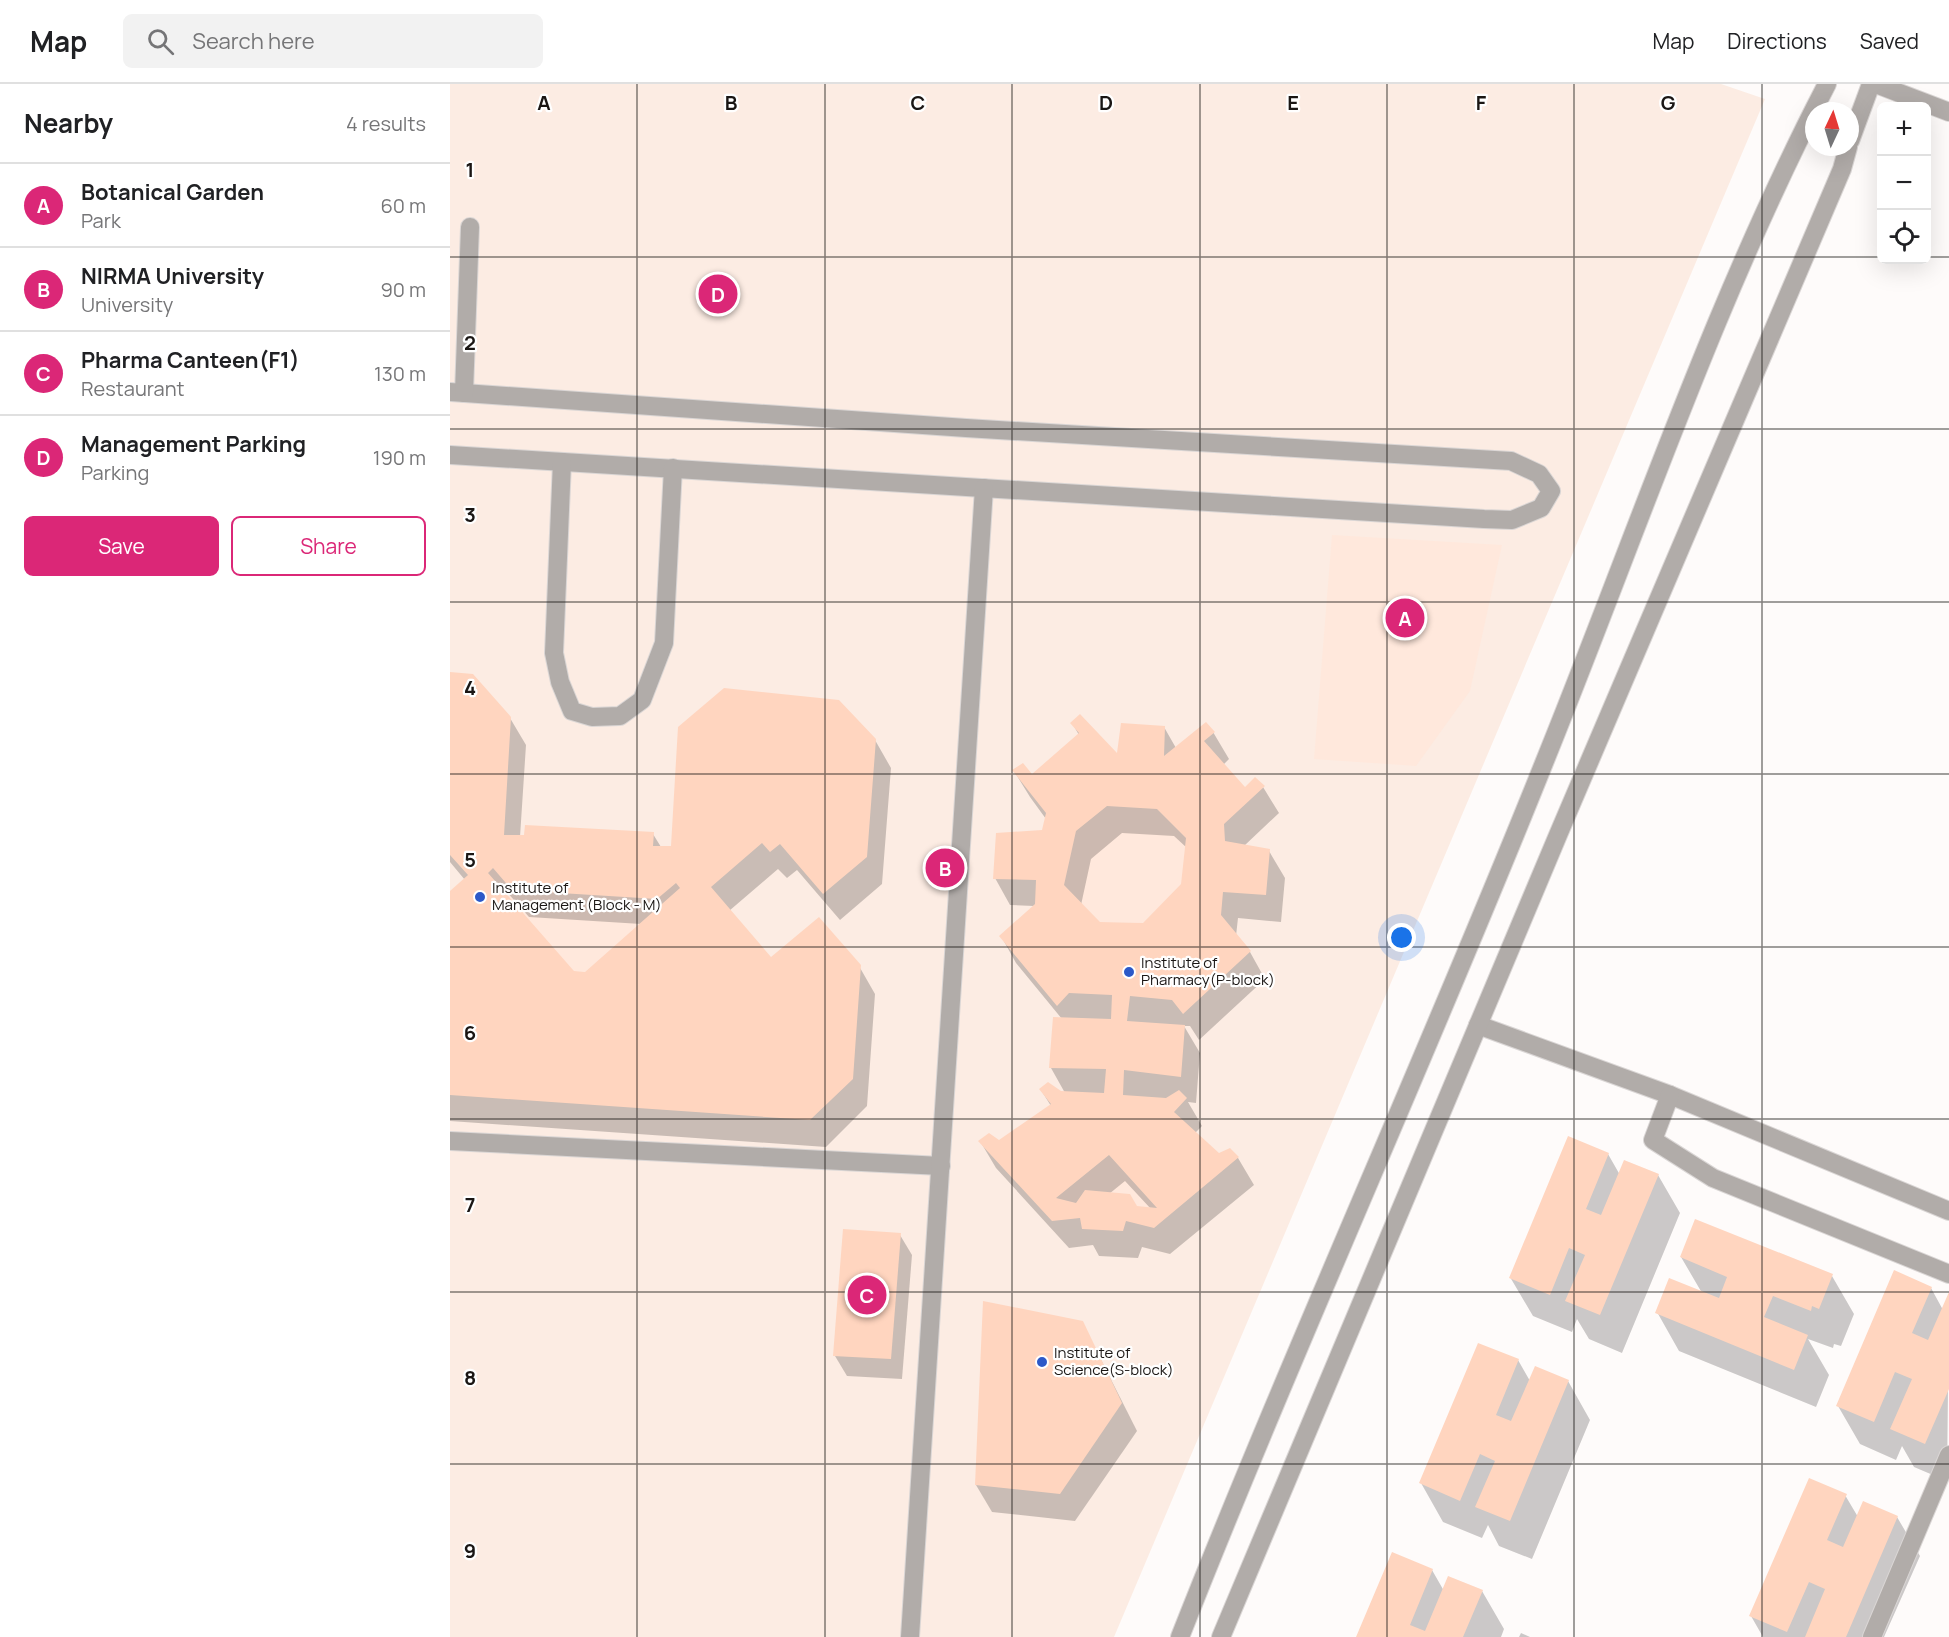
<!DOCTYPE html>
<meta charset="utf-8">
<style>
body{margin:0;font-family:Manrope,sans-serif;background:#f2f2f2;color:#202124}
.controls{position:absolute;right:18px;top:18px;display:grid;overflow:hidden;border-radius:9px;box-shadow:0 6px 24px #0002}
.controls button{width:54px;height:54px;display:grid;place-items:center;padding:0;border:0;border-bottom:2px solid #e0e0e0;background:#fff;color:#202124;font:30px sans-serif}
.compass{position:absolute;left:1355px;top:18px;width:54px;height:54px;border-radius:50%;background:#fff;box-shadow:0 6px 24px #0002;rotate:4deg}
.you{position:absolute;left:952px;top:854px;width:21px;height:21px;margin:-15px;border:4px solid #fff;border-radius:50%;background:#1a73e8;box-shadow:0 0 0 9px #1a73e833}
.badge{display:grid;place-items:center;width:39px;height:39px;border-radius:50%;background:#db2777;color:#fff;font-size:20px;font-weight:700}
.pin{position:absolute;translate:-50% -50%;border:3px solid #fff;box-shadow:0 2px 6px #0006}
.list{margin:0;padding:0;list-style:none}
h2{display:flex;justify-content:space-between;align-items:center;height:78px;margin:0;padding:0 24px;font-size:26px}
h2 small{font-size:20px;font-weight:400;color:#757577}
.list li{display:grid;grid-template-columns:39px 1fr auto;gap:18px;align-items:center;box-sizing:border-box;height:84px;padding:0 24px;border-top:2px solid #e0e0e0}
.list b{display:block;font-size:22px;white-space:nowrap}
.list p{margin:0;font-size:20px;white-space:nowrap;color:#757577}
.list em{font-size:20px;font-style:normal;color:#757577}
.actions{display:flex;gap:12px;padding:18px 24px}
.actions a{flex:1;padding:14px 0;border:2px solid #db2777;border-radius:9px;text-align:center;font-size:21px;color:#db2777}
.actions .main{background:#db2777;color:#fff}
.icon{flex:none;width:33px;height:33px;fill:none;stroke:currentColor;stroke-width:2;stroke-linecap:round;stroke-linejoin:round}
.map{position:relative;flex:none;width:1499px;height:1553px;overflow:hidden}
header{display:flex;align-items:center;gap:36px;box-sizing:border-box;height:84px;padding:0 30px;background:#fff;border-bottom:2px solid #e0e0e0}
header strong{font-size:28px}
nav{display:flex;gap:33px;margin-inline-start:auto;font-size:21px}
.search{width:420px;height:54px;background:#f2f2f2;display:flex;align-items:center;gap:15px;box-sizing:border-box;padding:0 21px;border-radius:9px;color:#757577;font-size:22px}
main{display:flex}
aside{flex:1;background:#fff}
.map>svg:first-child{display:block}
</style>
<header>
<strong>Map</strong>
<div class="search"><svg class="icon" aria-label="search" viewBox="0 0 24 24"><circle cx="10" cy="10" r="6"/><path d="M15 15l6 6"/></svg>Search here</div>
<nav><a>Map</a><a>Directions</a><a>Saved</a></nav>
</header>
<main>
<aside>
<h2>Nearby<small>4 results</small></h2>
<ul class="list">
<li><span class="badge">A</span><div><b>Botanical Garden</b><p>Park</p></div><em>60 m</em></li>
<li><span class="badge">B</span><div><b>NIRMA University</b><p>University</p></div><em>90 m</em></li>
<li><span class="badge">C</span><div><b>Pharma Canteen(F1)</b><p>Restaurant</p></div><em>130 m</em></li>
<li><span class="badge">D</span><div><b>Management Parking</b><p>Parking</p></div><em>190 m</em></li>
</ul>
<div class="actions"><a class="main">Save</a><a>Share</a></div>
</aside>
<div class="map">
<svg width="1499" height="1553" viewBox="0 0 1499 1553">
<rect width="100%" height="100%" fill="#fefbfa"/>
<!-- built -->
<path fill="#fcece3" d="M0,0H1271L1315,15L664,1553H0Z"/>
<!-- green -->
<g fill="#ffe8dc">
<path d="M882,451L1052,461L1020,607L966,682L864,675Z"/>
<path d="M657,722L707,725L736,754L731,800L693,839L650,838L614,801L626,747Z"/>
<path d="M43,784L62,806L207,815L226,799L230,804L135,888L124,887L38,789Z"/>
<path d="M659,1071L707,1124L687,1122L680,1110L635,1106L626,1119L606,1114Z"/>
</g>
<!-- shadow -->
<g fill="#0003" fill-rule="evenodd">
<path d="M0,590L60,634L76,661L70,753L203,750L211,763L222,764L425,656L441,684L432,800L390,836L347,786L337,794L328,785L279,827L321,875L409,882L425,910L417,1022L376,1063L0,1037V809L15,796L0,778ZM56,807L79,833L191,840L135,889L123,888L54,809Z"/>
<path d="M622,639L668,673L714,643L726,664L763,648L779,675L773,681L795,706L813,703L829,729L794,762L819,767L835,794L831,838L788,834L786,852L800,868L815,895L749,956L740,942H734L750,969L746,1019L738,1018L752,1042L745,1049L768,1071L780,1066L788,1074L804,1101L720,1170L692,1163L688,1174L649,1172L643,1161L619,1164L546,1084L530,1057H549L601,1022L591,1006L615,1009L601,984L604,935H612L566,879L551,852L584,822L560,821L545,794L594,747L596,735L580,713L564,687L581,692L629,651ZM672,749L724,752L737,764L733,801L693,841L649,839L631,821L641,775ZM675,1097L701,1125L686,1124L659,1110Z"/>
<path d="M1158,1070L1170,1091H1208L1230,1129L1172,1269L1139,1255L1127,1235L1122,1248L1083,1232L1060,1193Z"/>
<path d="M450,1151L462,1171L452,1295L397,1292L385,1272Z"/>
<path d="M1231,1173L1382,1192L1404,1230L1391,1262L1384,1260L1383,1264L1358,1255L1379,1291L1366,1323L1229,1267L1207,1228L1252,1209Z"/>
<path d="M1481,1204L1493,1226L1499,1212L1497,1397L1464,1383L1452,1362L1446,1376L1410,1360L1388,1322Z"/>
<path d="M632,1238L687,1347L625,1437L542,1428L526,1401Z"/>
<path d="M1068,1276L1080,1297H1118L1140,1336L1082,1475L1049,1462L1038,1441L1032,1454L993,1438L971,1399Z"/>
<path d="M1395,1411L1408,1433H1447L1470,1472L1434,1553H1313L1301,1532Z"/>
<path d="M982,1486L994,1507H1032L1054,1545L1051,1553H908Z"/>
<path d="M1071,1549L1080,1553H1069Z"/>
</g>
<!-- building -->
<g fill="#ffd5bf" fill-rule="evenodd">
<path d="M0,588L23,590L61,633L54,751H74L75,741L204,748L203,762H221L228,643L274,604L389,616L426,655L417,773L373,810L330,760L320,768L312,759L261,803L321,873L369,833L411,881L403,995L360,1036L0,1011V807L18,791L0,771ZM43,784L62,806L207,815L226,799L230,804L135,888L124,887L38,789Z"/>
<path d="M630,630L667,669L671,639L715,642L714,672L756,638L765,648L754,657L795,703L805,693L815,702L774,740L775,757L820,765L816,811L773,808L771,831L801,867L733,930L722,916L680,912L677,937L735,941L731,993L674,986L673,1011L716,1014L729,1006L737,1014L724,1028L769,1069L780,1064L789,1073L704,1144L676,1137L673,1147L632,1145L630,1134L602,1137L528,1057L539,1049L549,1056L601,1020L589,1005L598,998L611,1007L654,1009L656,985L599,984L603,933L661,935L662,911L619,909L607,922L549,852L585,820L586,796L543,795L546,749L592,746L596,729L562,686L573,679L582,690L629,649L620,639ZM657,722L707,725L736,754L731,800L693,839L650,838L614,801L626,747ZM659,1071L707,1124L687,1122L680,1110L635,1106L626,1119L606,1114Z"/>
<path d="M1118,1052L1159,1069L1136,1125L1151,1131L1174,1076L1209,1090L1150,1231L1115,1217L1135,1171L1119,1164L1100,1211L1059,1194Z"/>
<path d="M1245,1135L1383,1190L1369,1225L1362,1222L1361,1227L1323,1212L1314,1233L1358,1251L1344,1286L1205,1229L1219,1194L1269,1214L1277,1193L1230,1173Z"/>
<path d="M393,1145L451,1149L441,1275L383,1272Z"/>
<path d="M1444,1186L1482,1203L1462,1249L1478,1256L1499,1208V1305L1475,1360L1440,1345L1462,1295L1445,1288L1424,1338L1386,1322Z"/>
<path d="M533,1217L633,1237L672,1319L610,1410L525,1401Z"/>
<path d="M1028,1259L1069,1275L1046,1331L1061,1337L1085,1282L1119,1296L1060,1437L1025,1423L1045,1377L1030,1370L1010,1417L969,1399Z"/>
<path d="M1359,1394L1397,1410L1377,1456L1393,1463L1413,1417L1448,1432L1396,1553H1355L1375,1505L1359,1498L1337,1548L1299,1532Z"/>
<path d="M942,1468L983,1485L960,1541L975,1547L998,1492L1033,1506L1013,1553H906Z"/>
</g>
<g fill="none" stroke-linecap="round" stroke-linejoin="round">
<defs>
<g id="minor">
<path d="M1426,0L1499,28"/>
<path d="M1400,57L1421,0"/>
<path d="M0,308L516,344L1061,377L1089,390L1101,407L1091,424L1062,436L1034,435L0,371"/>
<path d="M14,309L20,143"/>
<path d="M112,378L104,569L110,598L122,627L142,633L170,632L192,616L214,559L223,384"/>
<path d="M1028,941L1220,1011L1499,1127"/>
<path d="M1220,1011L1203,1056L1263,1094L1499,1190"/>
<path d="M0,1057L491,1082"/>
<path d="M460,1553L534,404"/>
<path d="M730,1553C846,1259 977,972 1094,679C1186,452 1264,217 1377,0"/>
<path d="M771,1553L1108,751L1392,85L1398,63"/>
<path d="M1422,1553L1499,1371"/>
</g>
</defs>
<!-- minor casing -->
<use href="#minor" stroke="#dad6d5" stroke-width="20"/>
<!-- minor -->
<use href="#minor" stroke="#b1aca9" stroke-width="18"/>
</g>
<!-- grid -->
<path fill="none" stroke="#1a1614" stroke-width="1.5" stroke-opacity="0.55" d="M187,0V1553M375,0V1553M562,0V1553M750,0V1553M937,0V1553M1124,0V1553M1312,0V1553M0,173H1432M1476,173H1499M0,345H1499M0,518H1499M0,690H1499M0,863H1499M0,1035H1499M0,1208H1499M0,1380H1499"/>
<!-- markers -->
<g fill="#2c59c8" stroke="#fff" stroke-width="2">
<circle cx="30" cy="813" r="6"/>
<circle cx="679" cy="888" r="6"/>
<circle cx="592" cy="1278" r="6"/>
</g>
<g text-anchor="middle" stroke-width="4.5" stroke-linejoin="round" paint-order="stroke">
<!-- poi labels -->
<g font-size="15" fill="#1a1614" stroke="#fff" text-anchor="start">
<text x="42" y="809">Institute of<tspan x="42" dy="17">Management (Block - M)</tspan></text>
<text x="691" y="884">Institute of<tspan x="691" dy="17">Pharmacy(P-block)</tspan></text>
<text x="604" y="1274">Institute of<tspan x="604" dy="17">Science(S-block)</tspan></text>
</g>
</g>
<g font-size="20" text-anchor="middle" font-weight="bold" fill="#1a1614" stroke="#fff" stroke-width="4.5" stroke-linejoin="round" paint-order="stroke">
<text x="94" y="26">A</text>
<text x="281" y="26">B</text>
<text x="468" y="26">C</text>
<text x="656" y="26">D</text>
<text x="843" y="26">E</text>
<text x="1031" y="26">F</text>
<text x="1218" y="26">G</text>
<text x="20" y="93">1</text>
<text x="20" y="266">2</text>
<text x="20" y="438">3</text>
<text x="20" y="611">4</text>
<text x="20" y="783">5</text>
<text x="20" y="956">6</text>
<text x="20" y="1128">7</text>
<text x="20" y="1301">8</text>
<text x="20" y="1474">9</text>
</g>
</svg>
<div class="controls">
<button>+</button>
<button>−</button>
<button><svg class="icon" aria-label="locate" viewBox="0 0 24 24"><circle cx="12" cy="12" r="6"/><path d="M12 2v4M12 18v4M2 12h4M18 12h4"/></svg></button>
</div>
<svg class="compass" viewBox="-18 -18 36 36"><path d="M0-13l5 13h-10z" fill="#e53935"/><path d="M0 13l5-13h-10z" fill="#757577"/></svg>
<div class="you"></div>
<div class="pin badge" style="left:955px;top:534px">A</div>
<div class="pin badge" style="left:495px;top:784px">B</div>
<div class="pin badge" style="left:417px;top:1211px">C</div>
<div class="pin badge" style="left:268px;top:210px">D</div>
</div>
</main>
